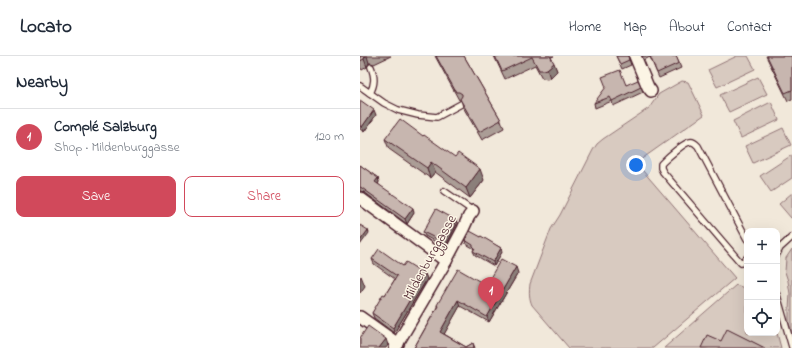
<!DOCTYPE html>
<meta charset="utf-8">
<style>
body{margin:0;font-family:"Indie Flower",sans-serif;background:#f6f6f7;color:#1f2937}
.controls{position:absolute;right:12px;bottom:12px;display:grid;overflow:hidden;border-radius:8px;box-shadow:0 4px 16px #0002}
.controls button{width:36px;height:36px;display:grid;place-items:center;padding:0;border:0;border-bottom:1px solid #e0e1e3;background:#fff;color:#1f2937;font:20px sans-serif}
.you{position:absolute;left:276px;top:109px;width:14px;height:14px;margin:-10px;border:3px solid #fff;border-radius:50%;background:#1a73e8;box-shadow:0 0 0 6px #1a73e833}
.badge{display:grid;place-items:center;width:26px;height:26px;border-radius:50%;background:#d1495b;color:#fff;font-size:13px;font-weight:700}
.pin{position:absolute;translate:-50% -33px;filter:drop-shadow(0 1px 2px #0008)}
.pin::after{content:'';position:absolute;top:21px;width:14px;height:12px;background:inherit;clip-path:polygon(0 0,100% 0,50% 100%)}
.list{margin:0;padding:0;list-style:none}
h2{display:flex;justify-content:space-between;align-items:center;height:52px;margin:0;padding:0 16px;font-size:17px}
h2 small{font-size:13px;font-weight:400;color:#747a83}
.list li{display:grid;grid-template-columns:26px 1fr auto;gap:12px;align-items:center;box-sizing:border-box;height:56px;padding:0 16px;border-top:1px solid #e0e1e3}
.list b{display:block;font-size:15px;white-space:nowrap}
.list p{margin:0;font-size:13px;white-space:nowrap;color:#747a83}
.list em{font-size:13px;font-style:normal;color:#747a83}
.actions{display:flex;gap:8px;padding:12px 16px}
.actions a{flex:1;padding:9px 0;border:1px solid #d1495b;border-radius:8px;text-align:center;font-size:14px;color:#d1495b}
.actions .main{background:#d1495b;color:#fff}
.icon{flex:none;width:22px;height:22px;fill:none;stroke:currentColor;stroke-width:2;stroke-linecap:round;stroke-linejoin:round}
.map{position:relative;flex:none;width:432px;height:292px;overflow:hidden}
header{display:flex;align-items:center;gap:24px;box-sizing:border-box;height:56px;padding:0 20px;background:#fff;border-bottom:1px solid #e0e1e3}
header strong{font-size:19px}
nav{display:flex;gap:22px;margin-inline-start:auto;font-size:14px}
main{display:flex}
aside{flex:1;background:#fff}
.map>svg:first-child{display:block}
</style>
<header>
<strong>Locato</strong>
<nav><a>Home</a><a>Map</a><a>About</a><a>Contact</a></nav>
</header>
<main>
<aside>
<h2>Nearby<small></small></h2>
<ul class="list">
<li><span class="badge">1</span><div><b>Complé Salzburg</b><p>Shop · Mildenburggasse</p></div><em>120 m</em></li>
</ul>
<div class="actions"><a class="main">Save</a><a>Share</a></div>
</aside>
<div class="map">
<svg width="432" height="292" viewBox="0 0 432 292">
<rect width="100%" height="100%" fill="#f1e8da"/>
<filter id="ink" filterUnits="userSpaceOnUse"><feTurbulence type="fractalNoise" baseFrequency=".025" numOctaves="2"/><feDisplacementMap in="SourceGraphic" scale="8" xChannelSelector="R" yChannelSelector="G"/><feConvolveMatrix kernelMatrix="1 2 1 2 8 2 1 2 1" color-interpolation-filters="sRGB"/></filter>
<g filter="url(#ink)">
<!-- green -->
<g fill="#d8cac0" stroke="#917476">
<path d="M377,0H388L395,13L357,31L348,14Z"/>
<path d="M398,21L407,38L369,56L360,39Z"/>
<path d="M322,25L328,26L330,30L344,59L276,107L283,115L375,222L293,292H209L172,249C169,242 169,236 170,228L191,173L200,159L233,94L237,88L243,83L289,52L299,38Z"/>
<path d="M411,46L419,64L381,82L373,65Z"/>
<path d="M423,72L431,89L393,107L385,90Z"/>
<path d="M432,99V122L411,136L400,120Z"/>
<path d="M432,137V162H431L419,148Z"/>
<path d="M432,193V279L429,267V253L430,238L428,225L425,216L426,202Z"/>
<path d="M376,229L387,233V277H417L421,292H398L362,290L345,292H304Z"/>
</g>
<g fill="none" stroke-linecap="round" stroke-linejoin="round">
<defs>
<g id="service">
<path d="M0,30L24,47L38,54L58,59L77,61L101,48"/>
<path d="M10,37C15,28 15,21 11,11"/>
<path d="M84,135L113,155"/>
<path d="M387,183L338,90C336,88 333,85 330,86C325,86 308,101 304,105L301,108V112L303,116L381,207L387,202"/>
<path d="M417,198L420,192L432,181"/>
<path d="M417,239L432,291"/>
</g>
<g id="minor">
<path d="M275,0L288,31L291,35"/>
<path d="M0,142L86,205"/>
<path d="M0,261L38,288"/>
<path d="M35,292L86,205L103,173L109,160L113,155"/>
</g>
</defs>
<!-- service casing -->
<use href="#service" stroke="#4a1f2b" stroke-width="8"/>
<!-- minor casing -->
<use href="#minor" stroke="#4a1f2b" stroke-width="14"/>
<!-- service -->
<use href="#service" stroke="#fcf5e5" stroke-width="5.5"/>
<!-- minor -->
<use href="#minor" stroke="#fcf5e5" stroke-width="11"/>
</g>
<!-- wall -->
<g fill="#ab9d96" stroke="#4a1f2b">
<path d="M0,0H31L14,8L11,7H9L7,11L2,14L0,11Z"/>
<path d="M75,0H104L141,64L144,72L122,84L103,51L101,44H99Z"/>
<path d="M134,0H194L191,1L197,15L190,22L187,23L182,22L175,9L145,23Z"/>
<path d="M256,0H268L271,9L262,13Z"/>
<path d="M282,0H316L321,12L299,22L290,1L284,4Z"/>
<path d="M406,0H432V43L428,45Z"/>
<path d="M266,29L281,31L283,36L253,50L252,45L235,52L234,47Z"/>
<path d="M0,44L16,59L4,76L0,73Z"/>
<path d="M63,80L124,124L110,142L75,116L70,122L29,93L25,83Z"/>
<path d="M0,109L18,122L19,126L18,128L54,157L47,168L4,136L0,135Z"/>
<path d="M96,164L97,168L85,191L65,180L63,176Z"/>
<path d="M121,181L141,192L142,196L134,210L115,199L113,195L114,193L113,192L106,188L105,184Z"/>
<path d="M12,203L43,210L65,218L67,223L34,277L14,262L12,257L25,239L35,223L14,208Z"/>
<path d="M158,217L129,266L100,250L84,278L106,291L113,287L115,292H54L77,251V249Z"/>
</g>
<!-- shaded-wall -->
<g fill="#8b7f7a" stroke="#4a1f2b">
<path d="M5,0H7L9,7L7,11L4,3Z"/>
<path d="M194,7L197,15L190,22L187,13Z"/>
<path d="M14,54L16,59L4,76L2,71Z"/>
<path d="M71,106L75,116L70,122L67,112Z"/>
<path d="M120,113L124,124L110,142L106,132Z"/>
<path d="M18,122L19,126L17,130L15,126Z"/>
<path d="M53,152L54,157L47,168L45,163Z"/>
<path d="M96,164L97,168L85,191L83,186Z"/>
<path d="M8,174L9,177L0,189V185Z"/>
<path d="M141,192L142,196L134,210L133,206Z"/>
<path d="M156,211L158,217L129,266L127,261Z"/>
<path d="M65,218L67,223L34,277L33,272Z"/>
<path d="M1,220L5,230L0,237V222Z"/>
<path d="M98,244L100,250L82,282L80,276Z"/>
<path d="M26,283L28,289L26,292H19Z"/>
</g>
<!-- building -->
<g fill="#c7b6af" stroke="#4a1f2b">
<path d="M0,0H5L4,3L0,5Z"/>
<path d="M76,0H104L141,64L119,76L100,43L102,40V38L99,36H96Z"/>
<path d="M135,0H190L194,7L187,13L184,14H179L172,1L142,15Z"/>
<path d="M256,0H268L269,4L260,8Z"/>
<path d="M290,0H316L319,7L297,17Z"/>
<path d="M407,0H432V34L425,37Z"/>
<path d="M260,14L266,29L278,24L281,31L252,45L250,41L234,47L246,31L242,21Z"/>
<path d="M0,44L14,54L2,71L0,70Z"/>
<path d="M40,63L63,80L64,79L95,101L98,97L120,113L106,132L71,106L67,112L25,83Z"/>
<path d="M0,109L18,122L15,126L53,152L45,163L2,132L0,131Z"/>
<path d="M76,153L96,164L83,186L63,176Z"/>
<path d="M0,169L8,174L0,185Z"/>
<path d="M110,175L121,181V180L141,192L133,206L113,195L115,192L113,190V189L105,184Z"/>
<path d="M19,193L43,210L46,206L65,218L33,272L12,257L23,238L25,239L37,220L12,203Z"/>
<path d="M141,203L156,211L127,261L98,244L80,276L106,291L113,287L114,292H54L78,250L77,249L98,213L126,229Z"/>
<path d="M8,270L26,283L19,292H0V282Z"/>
<path d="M367,273L405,292H341L347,279L361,285Z"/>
</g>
</g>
<g text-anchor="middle" stroke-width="3" stroke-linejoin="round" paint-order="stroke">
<!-- street labels -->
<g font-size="14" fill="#4a1f2b" stroke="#fcf5e5">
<text transform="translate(69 201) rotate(-61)" y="5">Mildenburggasse</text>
</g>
</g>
</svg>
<div class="controls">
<button>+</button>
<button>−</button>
<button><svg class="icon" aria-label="locate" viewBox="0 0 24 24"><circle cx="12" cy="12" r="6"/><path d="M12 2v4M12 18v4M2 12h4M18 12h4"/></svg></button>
</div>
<div class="you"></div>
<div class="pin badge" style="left:131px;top:254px">1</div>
</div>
</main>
